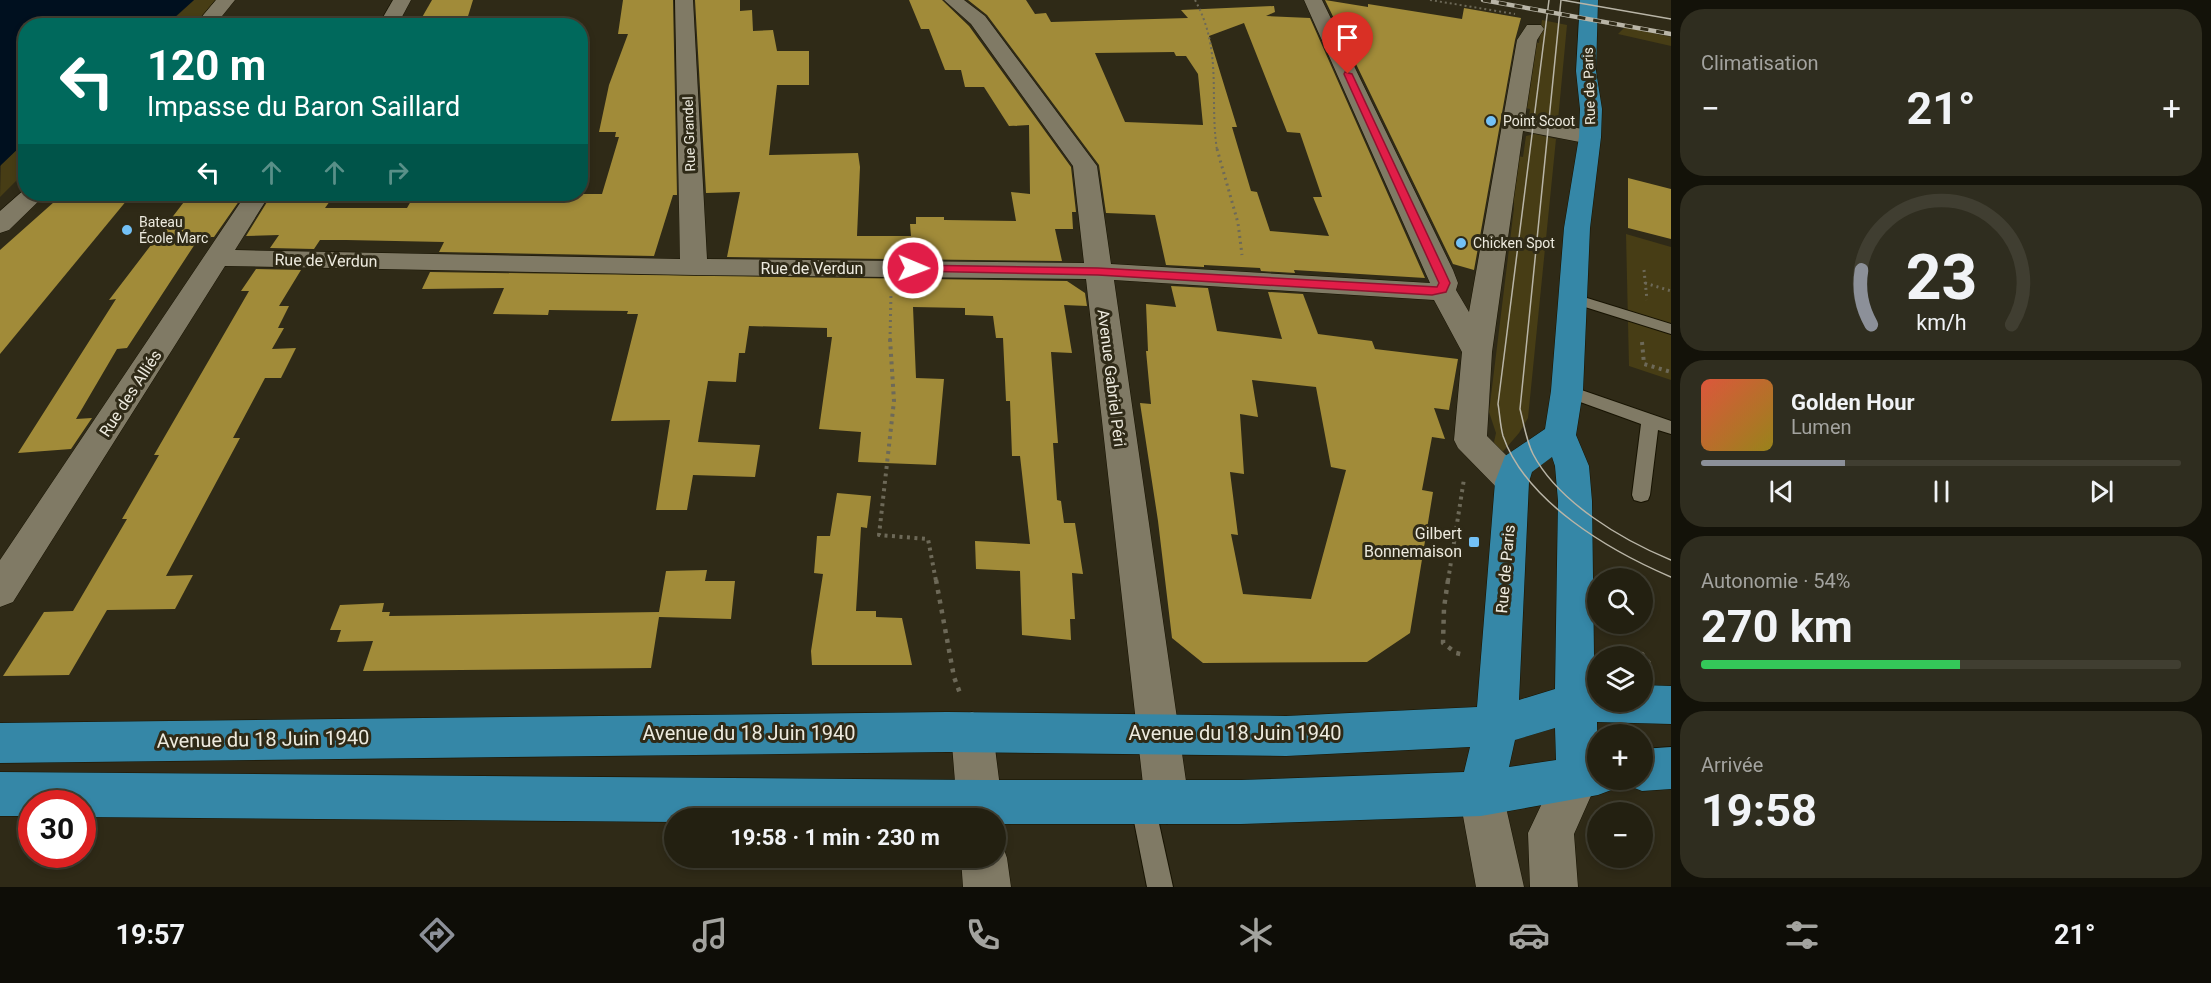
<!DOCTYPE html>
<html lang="fr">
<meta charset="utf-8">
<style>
:root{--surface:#232011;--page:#2f2d1f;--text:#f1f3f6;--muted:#a3a39f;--line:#403e31;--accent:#8c9099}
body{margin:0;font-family:Roboto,sans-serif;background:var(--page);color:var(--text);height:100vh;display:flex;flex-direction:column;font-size:22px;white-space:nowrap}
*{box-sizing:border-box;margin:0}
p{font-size:20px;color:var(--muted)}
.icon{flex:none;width:33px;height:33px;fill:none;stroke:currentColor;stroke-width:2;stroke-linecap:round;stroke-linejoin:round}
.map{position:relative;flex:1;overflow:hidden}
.drawer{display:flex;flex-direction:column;gap:9px;padding:9px;background:#131209;width:540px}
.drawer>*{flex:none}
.top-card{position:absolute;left:18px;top:18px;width:570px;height:183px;border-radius:24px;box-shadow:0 3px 9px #0003,0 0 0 2px var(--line);background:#00695c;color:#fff;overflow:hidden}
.controls{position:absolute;left:1587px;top:568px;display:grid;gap:12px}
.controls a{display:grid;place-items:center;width:66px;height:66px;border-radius:50%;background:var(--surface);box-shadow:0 3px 9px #0003,0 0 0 2px var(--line);font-size:30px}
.speed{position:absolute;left:18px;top:790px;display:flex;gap:12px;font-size:30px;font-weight:700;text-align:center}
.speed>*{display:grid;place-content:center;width:78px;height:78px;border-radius:50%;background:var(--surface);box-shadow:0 3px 9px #0003,0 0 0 2px var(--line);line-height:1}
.speed .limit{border:9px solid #d22;background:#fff;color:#111}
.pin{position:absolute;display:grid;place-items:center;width:51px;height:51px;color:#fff;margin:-62px -26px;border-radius:50% 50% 50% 0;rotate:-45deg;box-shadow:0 0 6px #0007}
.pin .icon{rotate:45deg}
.me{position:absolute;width:66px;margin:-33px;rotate:91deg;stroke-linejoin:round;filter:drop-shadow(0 0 4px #0008)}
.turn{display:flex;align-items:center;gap:21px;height:126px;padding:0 30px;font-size:27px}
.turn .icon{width:78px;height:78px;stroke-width:2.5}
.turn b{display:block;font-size:42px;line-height:51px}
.lanes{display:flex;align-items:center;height:57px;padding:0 30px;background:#0003;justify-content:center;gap:30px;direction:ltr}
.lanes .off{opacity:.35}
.big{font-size:45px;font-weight:700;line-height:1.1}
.drawer .widget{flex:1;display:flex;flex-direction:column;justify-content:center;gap:9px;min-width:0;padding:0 21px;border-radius:24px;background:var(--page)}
.drawer .dial{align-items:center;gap:0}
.dial svg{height:156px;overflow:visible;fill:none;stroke:var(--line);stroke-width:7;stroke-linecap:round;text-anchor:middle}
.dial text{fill:var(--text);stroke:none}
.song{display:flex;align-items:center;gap:18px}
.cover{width:72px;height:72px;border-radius:9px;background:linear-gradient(135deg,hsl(10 70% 55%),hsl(50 70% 35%))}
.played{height:6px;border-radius:3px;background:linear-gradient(90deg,var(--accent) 30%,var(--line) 30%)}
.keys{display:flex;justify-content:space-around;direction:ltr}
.heat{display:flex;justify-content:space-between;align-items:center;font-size:33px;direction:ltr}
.charge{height:9px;border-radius:4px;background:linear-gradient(90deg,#34c759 54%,var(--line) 0)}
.trip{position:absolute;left:664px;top:808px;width:342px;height:60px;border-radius:30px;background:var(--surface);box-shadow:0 3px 9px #0003,0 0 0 2px var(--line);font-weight:700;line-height:60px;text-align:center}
.menu{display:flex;height:96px;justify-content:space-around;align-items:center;background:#0e0d07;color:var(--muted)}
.menu .icon{width:42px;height:42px}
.menu .on{color:var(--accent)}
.menu b{font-size:27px;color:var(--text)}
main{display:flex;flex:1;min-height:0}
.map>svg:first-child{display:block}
.green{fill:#473d15}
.water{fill:#00101f}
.building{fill:#a18b39;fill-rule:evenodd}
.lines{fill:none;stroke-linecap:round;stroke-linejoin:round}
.lane-casing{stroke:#171302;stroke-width:2}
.street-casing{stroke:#171302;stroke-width:1}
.primary-casing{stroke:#171302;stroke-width:1}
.path-far3{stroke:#6d6958;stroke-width:2;stroke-dasharray:2 3;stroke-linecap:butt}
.path-far2{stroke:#6d6958;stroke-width:3;stroke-dasharray:2 4;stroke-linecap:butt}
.path-far1{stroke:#6d6958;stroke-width:4;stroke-dasharray:3 4.5;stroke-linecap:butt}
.path{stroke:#6d6958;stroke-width:4.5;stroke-dasharray:4 6;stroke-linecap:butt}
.lane{fill:#807a65;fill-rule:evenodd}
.street{fill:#807a65;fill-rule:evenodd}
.primary{fill:#3587a7;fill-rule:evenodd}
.tram{stroke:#b9b5a7;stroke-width:1.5}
.rail-casing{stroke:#b9b5a7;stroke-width:4.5}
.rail{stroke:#2f2a17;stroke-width:3;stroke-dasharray:8;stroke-linecap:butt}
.route{fill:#e11d48;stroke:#92132f;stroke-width:1.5}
.poi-dot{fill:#73c1f6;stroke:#2f2a17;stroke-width:2}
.labels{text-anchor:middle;stroke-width:6;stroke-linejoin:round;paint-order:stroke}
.far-street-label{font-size:14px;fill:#edeade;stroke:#2f2a17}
.far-poi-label{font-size:14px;fill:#edeade;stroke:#2f2a17;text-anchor:start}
.street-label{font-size:16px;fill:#edeade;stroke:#2f2a17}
.poi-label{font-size:16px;fill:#edeade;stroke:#2f2a17;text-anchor:end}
.near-street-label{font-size:20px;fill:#edeade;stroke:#2f2a17}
</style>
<main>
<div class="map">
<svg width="1671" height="887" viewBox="0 0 1671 887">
<rect width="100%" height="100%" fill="#2f2a17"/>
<g class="green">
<path d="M194,0H224L199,25L166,26Z"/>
<path d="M1542,20L1567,25L1558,120L1551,122L1529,116L1530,109L1522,107L1534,42L1539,43Z"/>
<path d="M1625,27L1671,37V46L1618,34Z"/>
<path d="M1535,134L1556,139L1528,418L1519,433L1500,455L1494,442L1496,433L1489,412L1514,208V203L1508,201L1517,156L1523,157L1526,136Z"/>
<path d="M25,142V172L0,197L1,164Z"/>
<path d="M1626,234L1671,247V380L1629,366Z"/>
</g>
<path class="water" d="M0,0H194L166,25L26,26L25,142L0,166Z"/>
<g class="building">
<path d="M432,0H473L465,26H417Z"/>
<path d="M623,0H673L677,195H673L654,256L439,252L444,242L346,240H320L314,249L270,248L279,235L246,236L272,194H335L325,208H407L415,194H602L619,137H615L616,132H599L609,85L628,34H618Z"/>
<path d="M695,0H740V11L752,10L753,31L773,30L777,51H809V85H777L769,155L858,153L860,167L857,236H911L910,224H916V217H944V220L1016,221L1011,192L1030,194L1029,125L1009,126L984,87H965L961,70H945L929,29H921L909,0H942L969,26L1071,167L1076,212H1072L1073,229H1055L1062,261L727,257L740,192L706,193Z"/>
<path d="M968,0H1026L1035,14L1046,13L1051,22L1188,18L1181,10L1274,6L1275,12L1266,16L1310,18L1425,278L1294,270L1295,273L1261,271L1260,268L1204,265V267L1166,265L1155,215L1106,213L1099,165L987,15ZM1244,23L1287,132L1300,133L1322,197H1313L1329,236L1270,231L1257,192L1251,191L1232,127H1237L1209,36ZM1174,52L1176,56H1186L1198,74L1203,125L1125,122L1095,53Z"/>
<path d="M1325,0L1368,7V4L1462,19L1464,8L1521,18L1515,40L1474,270L1453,264Z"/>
<path d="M1628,178L1671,189V239L1628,228Z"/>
<path d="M63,194H132L0,354V250Z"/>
<path d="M190,194H244L214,237H211L206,244H195L127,348L117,349L76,419L92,418L71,449L18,453L116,299L109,300Z"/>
<path d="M256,269L301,270L279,306H289L278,328H284L272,349L296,348L281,378H265L233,438H240L166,576L193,575L175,609L107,610L69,675L3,676L44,612L73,611L127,519H122L159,455H154L249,291H241Z"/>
<path d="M430,272L1067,281L1085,293L1087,306L1064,305L1072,353L1051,352L1058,443H1053L1057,500L1061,501L1064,523H1075L1083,574L1072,573L1075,619H1070L1071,640L1022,635L1020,571L976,569L975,541L1030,544L1020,456H1012L1010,401H1006L1003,338H996L993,316L965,315V308L913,307L916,378L944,379L936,465L858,462L861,432L819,429L832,337H827V328L749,326L745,353H739L736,382L708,381L698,442L760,445L755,477L693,475L687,510H656L670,420L611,421L638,314H627L628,311L549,310L548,315L493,314L504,288L422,289Z"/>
<path d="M1171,286L1208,288L1217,331L1282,339L1268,292L1303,294L1318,334L1372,341L1375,349L1458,359L1449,410L1434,408L1445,439L1432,437L1422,490L1433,492L1410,633L1367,662L1203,663L1172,638L1158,521L1140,403L1151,404L1146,351H1148L1146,304L1176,307ZM1252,380L1316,387L1331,467L1346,470L1311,599L1243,594L1231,534L1238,535L1230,472L1244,474L1240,414L1258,417Z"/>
<path d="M837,493L871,496L867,528L861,527L856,611H876V617L902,618L912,665H812L811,651L823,574L814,573L817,536H830Z"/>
<path d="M707,570L705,581H735L731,619L659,617L651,668L363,671L373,641L337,642L341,630H330L340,605L384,603L382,612H390L389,616L659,612L666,571Z"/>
</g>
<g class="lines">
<defs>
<g id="lane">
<path d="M1574,294L1671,324V334L1569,302L1566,299L1569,296Z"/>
<path d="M1567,385L1671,421V434L1658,430L1650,495L1648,500L1641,502L1634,500L1632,495L1641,424L1561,395L1558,391L1561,387Z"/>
<path d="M1142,789L1151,792L1154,801L1173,887H1147L1130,801L1133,792Z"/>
</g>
<g id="street">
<path d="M216,0H235L214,26H194Z"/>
<path d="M393,0H411L397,26H378Z"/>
<path d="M675,0H693L707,259L1084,263L1073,166L971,24L944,0H964L985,16L1097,166L1111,264L1430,283L1304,0H1322L1453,270L1458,283L1456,290L1469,312L1517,40L1527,25H1541L1544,29L1537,40L1525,118L1598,132L1601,137L1598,142L1590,144L1523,131L1492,352L1487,436L1524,473L1529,482L1524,491L1512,495L1500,491L1458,448L1454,440L1462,352L1434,300L1114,280L1189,802L1183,818L1167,824L1151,818L1145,802L1086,279L694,275L225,266L13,602L0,607V560L246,194H270L235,250L680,259Z"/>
<path d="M25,189L26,194H46L9,230L0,233V211Z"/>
<path d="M972,712L987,718L993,732L1004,819L996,836V819H958L951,732L957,718Z"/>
<path d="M1578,755L1594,761L1598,780L1574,834L1578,887H1530L1528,833L1562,761Z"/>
<path d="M1481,772L1497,778L1503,794L1524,887H1476L1459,794L1465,778Z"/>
<path d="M996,840L1001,841L1007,858L1011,887H963L961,858H996Z"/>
</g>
<g id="primary">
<path d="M1580,0H1598L1596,71L1602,109L1601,137L1590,228L1583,391L1576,435L1589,466L1592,501L1594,655L1598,702H1642V685L1671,686V724L1597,722L1598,780H1617L1614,789L1598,795L1481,816L1241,824H996V819H675V822L82,817V804H32V816H0V772L980,780H1241L1464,772L1470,747L1286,756L947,752L0,763V723L947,712L1286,716L1477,707L1495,482L1505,456L1545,429L1551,391L1564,228L1579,137L1580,109L1576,71ZM1552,457L1555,466L1558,501L1555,689L1519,700L1529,482L1532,472ZM1555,728L1556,760L1509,767L1515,740Z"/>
<path d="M1671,747V789L1642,791L1627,785L1624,780H1642V749Z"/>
</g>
</defs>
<use href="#lane" class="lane-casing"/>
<use href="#street" class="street-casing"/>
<use href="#primary" class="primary-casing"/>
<g class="path-far3">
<path d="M1195,0C1223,51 1209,97 1217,150"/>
<path d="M1430,0L1515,14"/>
</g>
<g class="path-far2">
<path d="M1217,149L1238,223L1242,255"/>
<path d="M1644,270L1647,300"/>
<path d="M1645,283L1671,291"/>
<path d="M890,340L891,292"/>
</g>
<g class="path-far1">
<path d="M890,339L894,401L879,535L928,539L936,581"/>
<path d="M1642,342L1644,364L1671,372"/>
<path d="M1448,581L1464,479"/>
</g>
<g class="path">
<path d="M936,580L954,677L961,696"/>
<path d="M1448,580L1444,608L1443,643L1456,653L1465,655"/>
<path d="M1610,654H1642L1653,668"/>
</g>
<use href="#lane" class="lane"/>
<use href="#street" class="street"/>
<use href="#primary" class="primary"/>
<g class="tram">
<path d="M1549,0L1498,404C1500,415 1500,425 1503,436C1526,502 1610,551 1671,577"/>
<path d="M1561,0L1520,409C1524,424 1526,440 1533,454C1558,502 1622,540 1671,560"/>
<path d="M1562,0L1671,19"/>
</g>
<defs>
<path id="rail" d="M1483,0L1671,34"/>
</defs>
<use href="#rail" class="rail-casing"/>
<use href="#rail" class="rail"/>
</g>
<path class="route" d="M1345,72L1352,74L1444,270L1450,283L1446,292L1432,295L1098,275L913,271L908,268L913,265L1098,268L1437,287L1439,283L1433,270L1344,74Z"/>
<g class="poi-dot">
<circle cx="1491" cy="121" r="6"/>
<circle cx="127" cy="230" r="6"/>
<circle cx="1461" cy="243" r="6"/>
<rect x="1468" y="536" width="12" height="12" rx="3"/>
</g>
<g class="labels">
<g class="far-street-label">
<text transform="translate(1589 86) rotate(-92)" y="5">Rue de Paris</text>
<text transform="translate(689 134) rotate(-92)" y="5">Rue Grandel</text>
</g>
<g class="far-poi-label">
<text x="1503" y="126">Point Scoot</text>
<text x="139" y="227">Bateau<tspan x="139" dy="16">École Marc</tspan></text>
<text x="1473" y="248">Chicken Spot</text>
</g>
<g class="street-label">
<text transform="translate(326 260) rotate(1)" y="6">Rue de Verdun</text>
<text x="812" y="274">Rue de Verdun</text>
<text transform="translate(1112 378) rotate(83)" y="6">Avenue Gabriel Péri</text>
<text transform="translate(130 393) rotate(-57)" y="6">Rue des Alliés</text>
<text transform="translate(1505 569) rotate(-85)" y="6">Rue de Paris</text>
</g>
<g class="poi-label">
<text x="1462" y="539">Gilbert<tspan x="1462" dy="18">Bonnemaison</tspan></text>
</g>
<g class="near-street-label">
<text x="749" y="740">Avenue du 18 Juin 1940</text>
<text x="1235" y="740">Avenue du 18 Juin 1940</text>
<text transform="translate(263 739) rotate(-1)" y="7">Avenue du 18 Juin 1940</text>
</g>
</g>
</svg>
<div class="controls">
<a><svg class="icon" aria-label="search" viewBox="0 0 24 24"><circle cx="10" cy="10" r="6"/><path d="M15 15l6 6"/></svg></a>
<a><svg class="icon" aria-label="layers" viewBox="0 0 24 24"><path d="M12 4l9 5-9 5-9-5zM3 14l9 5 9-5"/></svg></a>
<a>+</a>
<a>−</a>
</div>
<div class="speed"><div class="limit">30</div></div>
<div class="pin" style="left:1348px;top:74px;background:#d93025"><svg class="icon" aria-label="arrive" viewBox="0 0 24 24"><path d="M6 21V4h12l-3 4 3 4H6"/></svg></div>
<svg class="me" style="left:913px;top:268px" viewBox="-20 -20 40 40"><circle r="17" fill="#e11d48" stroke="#fff" stroke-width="3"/><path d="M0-11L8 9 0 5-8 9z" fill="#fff"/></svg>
<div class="trip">19:58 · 1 min · 230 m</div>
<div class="top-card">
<div class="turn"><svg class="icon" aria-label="left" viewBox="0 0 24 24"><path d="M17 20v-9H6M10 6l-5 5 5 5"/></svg><div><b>120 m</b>Impasse du Baron Saillard</div></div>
<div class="lanes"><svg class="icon" aria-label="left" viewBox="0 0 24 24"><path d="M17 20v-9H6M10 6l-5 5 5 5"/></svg><svg class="icon off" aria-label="ahead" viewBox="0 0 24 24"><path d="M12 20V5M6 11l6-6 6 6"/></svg><svg class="icon off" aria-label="ahead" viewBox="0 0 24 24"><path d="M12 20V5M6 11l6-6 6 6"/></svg><svg class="icon off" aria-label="right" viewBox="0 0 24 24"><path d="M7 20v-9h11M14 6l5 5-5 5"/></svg></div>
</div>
</div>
<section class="drawer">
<div class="widget"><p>Climatisation</p>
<div class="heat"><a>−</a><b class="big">21°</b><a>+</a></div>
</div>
<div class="widget dial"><svg viewBox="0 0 100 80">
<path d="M14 69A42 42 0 1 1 86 69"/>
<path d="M14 69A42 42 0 0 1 9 41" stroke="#8c9099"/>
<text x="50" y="56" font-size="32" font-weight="700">23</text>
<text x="50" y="72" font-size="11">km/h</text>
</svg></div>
<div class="widget">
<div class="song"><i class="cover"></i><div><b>Golden Hour</b><p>Lumen</p></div></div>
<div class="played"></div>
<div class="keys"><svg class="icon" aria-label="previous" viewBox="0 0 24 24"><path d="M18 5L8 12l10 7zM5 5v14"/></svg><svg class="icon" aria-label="pause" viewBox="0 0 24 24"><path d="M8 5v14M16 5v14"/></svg><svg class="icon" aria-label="next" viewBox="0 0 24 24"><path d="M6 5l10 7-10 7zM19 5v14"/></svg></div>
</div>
<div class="widget"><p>Autonomie · 54%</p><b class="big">270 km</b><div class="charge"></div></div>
<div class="widget"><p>Arrivée</p><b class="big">19:58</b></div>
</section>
</main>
<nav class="menu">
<b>19:57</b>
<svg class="icon on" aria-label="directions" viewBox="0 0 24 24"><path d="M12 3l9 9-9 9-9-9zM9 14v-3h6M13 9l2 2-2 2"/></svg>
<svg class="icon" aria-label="music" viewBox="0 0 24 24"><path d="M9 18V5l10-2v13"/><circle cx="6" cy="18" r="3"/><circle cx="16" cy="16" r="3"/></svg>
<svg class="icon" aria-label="phone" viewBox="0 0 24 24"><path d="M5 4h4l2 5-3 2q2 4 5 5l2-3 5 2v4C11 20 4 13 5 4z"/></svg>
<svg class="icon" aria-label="climate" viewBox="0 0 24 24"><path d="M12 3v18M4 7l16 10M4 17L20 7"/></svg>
<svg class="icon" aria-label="car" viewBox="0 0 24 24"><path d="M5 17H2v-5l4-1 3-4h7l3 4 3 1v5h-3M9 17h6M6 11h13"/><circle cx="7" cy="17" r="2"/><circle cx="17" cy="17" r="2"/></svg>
<svg class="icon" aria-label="filters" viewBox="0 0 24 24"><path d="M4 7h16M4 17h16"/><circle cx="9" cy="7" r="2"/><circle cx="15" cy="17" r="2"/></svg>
<b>21°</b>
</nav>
